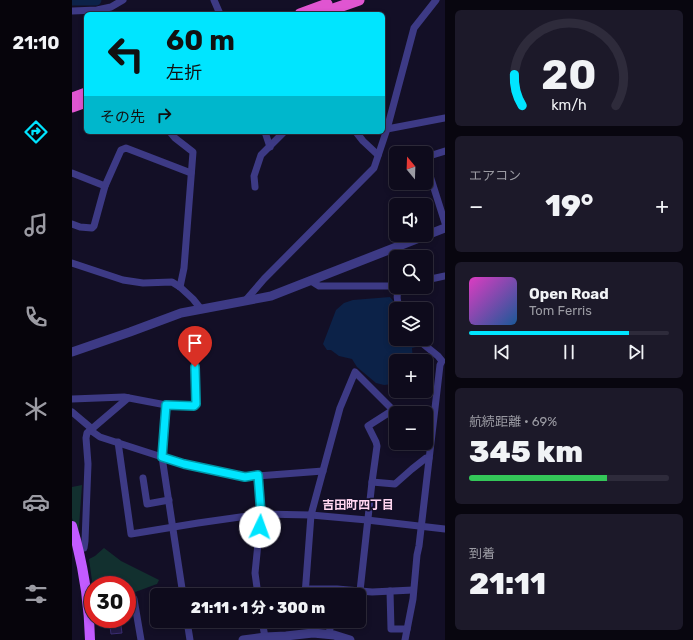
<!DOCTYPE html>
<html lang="ja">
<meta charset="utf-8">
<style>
:root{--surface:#0e0b1c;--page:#1c1929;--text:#f1f3f6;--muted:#9b9ba3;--line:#2e2b3b;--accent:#00e5ff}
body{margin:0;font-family:Rubik,"Noto Sans JP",sans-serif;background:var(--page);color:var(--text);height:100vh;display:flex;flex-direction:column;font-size:15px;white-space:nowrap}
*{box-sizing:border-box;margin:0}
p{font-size:13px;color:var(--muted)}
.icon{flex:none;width:22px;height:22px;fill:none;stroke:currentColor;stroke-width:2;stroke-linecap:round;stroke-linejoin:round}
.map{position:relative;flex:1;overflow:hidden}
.panel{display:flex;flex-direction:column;gap:10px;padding:10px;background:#08060f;width:248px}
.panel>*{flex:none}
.top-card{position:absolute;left:12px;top:12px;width:301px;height:122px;border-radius:6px;box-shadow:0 2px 6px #0003,0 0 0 1px var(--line);background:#00e5ff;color:#111;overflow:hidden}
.needle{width:26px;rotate:341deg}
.tools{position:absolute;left:317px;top:146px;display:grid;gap:8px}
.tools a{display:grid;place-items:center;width:44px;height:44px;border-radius:6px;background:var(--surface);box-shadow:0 2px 6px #0003,0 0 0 1px var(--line);font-size:20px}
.speed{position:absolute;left:12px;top:576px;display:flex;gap:8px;font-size:20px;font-weight:700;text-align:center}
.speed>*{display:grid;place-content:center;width:52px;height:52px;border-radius:50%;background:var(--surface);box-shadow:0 2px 6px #0003,0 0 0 1px var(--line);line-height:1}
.speed .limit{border:6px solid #d22;background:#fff;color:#111}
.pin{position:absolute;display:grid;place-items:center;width:34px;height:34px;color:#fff;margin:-41px -17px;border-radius:50% 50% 50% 0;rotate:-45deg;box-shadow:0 0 4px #0007}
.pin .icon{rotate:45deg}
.me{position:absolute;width:44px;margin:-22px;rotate:3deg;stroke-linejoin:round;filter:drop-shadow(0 0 3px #0008)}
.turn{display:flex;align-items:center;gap:14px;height:84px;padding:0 16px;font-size:18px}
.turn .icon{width:52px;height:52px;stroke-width:2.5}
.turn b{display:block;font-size:28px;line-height:34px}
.then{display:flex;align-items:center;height:38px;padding:0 16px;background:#0003;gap:8px;font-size:15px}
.big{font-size:30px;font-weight:800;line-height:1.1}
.panel .tile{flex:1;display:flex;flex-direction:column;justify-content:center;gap:6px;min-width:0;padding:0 14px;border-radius:6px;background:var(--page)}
.panel .dial{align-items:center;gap:0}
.dial svg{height:104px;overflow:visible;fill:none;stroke:var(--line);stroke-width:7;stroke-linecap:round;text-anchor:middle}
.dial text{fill:var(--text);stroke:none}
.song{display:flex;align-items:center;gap:12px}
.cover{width:48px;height:48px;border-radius:6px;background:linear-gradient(135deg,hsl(310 70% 55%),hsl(210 70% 35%))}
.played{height:4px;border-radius:2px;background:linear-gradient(90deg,var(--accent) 80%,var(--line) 80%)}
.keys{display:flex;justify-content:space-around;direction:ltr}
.heat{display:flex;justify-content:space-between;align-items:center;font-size:22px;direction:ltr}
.charge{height:6px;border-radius:3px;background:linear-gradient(90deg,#34c759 69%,var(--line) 0)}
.trip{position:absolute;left:78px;top:588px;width:216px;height:40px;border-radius:6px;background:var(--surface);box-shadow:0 2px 6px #0003,0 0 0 1px var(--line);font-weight:800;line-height:40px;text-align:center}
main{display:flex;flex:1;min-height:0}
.dock{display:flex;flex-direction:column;width:72px;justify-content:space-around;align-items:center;background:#06040b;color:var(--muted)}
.dock .icon{width:28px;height:28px}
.dock .selected{color:var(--accent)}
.dock b{font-size:18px;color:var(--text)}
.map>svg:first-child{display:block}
.green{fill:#12302f}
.water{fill:#0c2248}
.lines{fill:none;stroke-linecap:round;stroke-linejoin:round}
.river{stroke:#0c2248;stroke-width:11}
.building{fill:#241b47;stroke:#3b2d73}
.minor{stroke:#3d3a85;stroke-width:7}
.tertiary{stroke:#3d3a85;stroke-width:9}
.primary{stroke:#c25bff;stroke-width:10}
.trunk{stroke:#e055d1;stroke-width:11}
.route-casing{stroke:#0095a6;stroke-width:10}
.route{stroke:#00e5ff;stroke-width:7}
.labels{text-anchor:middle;stroke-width:3.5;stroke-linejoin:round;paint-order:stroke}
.neighbourhood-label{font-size:12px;font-weight:bold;fill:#ffd6f0;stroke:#130f26}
</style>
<main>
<nav class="dock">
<b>21:10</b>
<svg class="icon selected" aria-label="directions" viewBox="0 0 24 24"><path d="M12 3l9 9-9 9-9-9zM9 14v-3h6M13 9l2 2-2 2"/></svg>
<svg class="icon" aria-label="music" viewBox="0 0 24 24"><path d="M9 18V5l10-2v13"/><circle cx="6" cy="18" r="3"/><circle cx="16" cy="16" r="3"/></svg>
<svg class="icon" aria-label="phone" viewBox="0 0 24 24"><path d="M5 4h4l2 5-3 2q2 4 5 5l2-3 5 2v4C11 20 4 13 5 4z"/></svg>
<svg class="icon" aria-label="climate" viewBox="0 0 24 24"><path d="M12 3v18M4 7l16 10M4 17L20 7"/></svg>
<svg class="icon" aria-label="car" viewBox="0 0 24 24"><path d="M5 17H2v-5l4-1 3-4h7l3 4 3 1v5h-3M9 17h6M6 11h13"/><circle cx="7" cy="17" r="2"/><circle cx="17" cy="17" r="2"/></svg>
<svg class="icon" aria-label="filters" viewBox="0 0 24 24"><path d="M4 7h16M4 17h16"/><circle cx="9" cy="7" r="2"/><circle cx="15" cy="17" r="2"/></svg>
</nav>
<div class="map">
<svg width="373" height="640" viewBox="0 0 373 640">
<rect width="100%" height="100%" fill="#130f26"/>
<g class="green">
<path d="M10,485L6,540L0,518V487Z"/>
<path d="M32,548L49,561L87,580L85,584L55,595V585H21V588L17,559L23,556Z"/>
</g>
<path class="water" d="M318,297L322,302L324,309V339H339L348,346L340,348L341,361H324V385L321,384L312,385L304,383L285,367L280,359L267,356L259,350H255L251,344L264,310L272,303L281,300Z"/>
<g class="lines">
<path class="river" d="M0,0H24"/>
</g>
<path class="building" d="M37,619H48L50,633L39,634Z"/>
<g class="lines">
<g class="minor">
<path d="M142,0L148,14"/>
<path d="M0,11L25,10L39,7L51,0"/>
<path d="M315,129L373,118"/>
<path d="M98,132L103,138L121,152L112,268L108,287"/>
<path d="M193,132L198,147"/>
<path d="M284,132L291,141L306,155"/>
<path d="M354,157L373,151"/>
<path d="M354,163L373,223"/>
<path d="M0,173L33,186"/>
<path d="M183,187L182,176L189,155L212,132"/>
<path d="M0,224L8,227L20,228L22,226L33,186L49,150L54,148L119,173"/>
<path d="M0,263L51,280L71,283L100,282L108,287L121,299L129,309"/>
<path d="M354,280L373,276"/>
<path d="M239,281L247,286H324"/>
<path d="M327,287C324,294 325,302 328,309"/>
<path d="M173,301L192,279L302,168L315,129L342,28L364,0"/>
<path d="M0,399L52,397L94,405L122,406L124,404L122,345L131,342"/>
<path d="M94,405L90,457L111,595"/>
<path d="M0,412L19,428"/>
<path d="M18,430L28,437L90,457L112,464L173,477L251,471"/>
<path d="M46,442L59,534L126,523L189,514L239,515L295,520L373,529"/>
<path d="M186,475L189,514L183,573L186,595"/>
<path d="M71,478L75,504L97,500"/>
<path d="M300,482L323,484L340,469L354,458H357"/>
<path d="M6,549L12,548L13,541L16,464L14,438L15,433L56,398"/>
<path d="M233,589H265L300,592L341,590"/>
<path d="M288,591L300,482L305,446L304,442L296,426L321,410"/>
<path d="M318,591L319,629H335"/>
<path d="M233,595L239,515L268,408L283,372L321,410L326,413"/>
<path d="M62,599L69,640"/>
<path d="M115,621L118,640"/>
<path d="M190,621L193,637"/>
<path d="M254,621L258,629L257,634"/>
<path d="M333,640L341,599L345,555L347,546L368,365L370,361L366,356L345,339"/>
</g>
<g class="tertiary">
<path d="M0,352L58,332L109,313L199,296L373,228"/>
<path d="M171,640L193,637L214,636L241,633L262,635L278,640"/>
</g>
<path class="primary" d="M0,526C11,563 17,602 18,640"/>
<g class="trunk">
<path d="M228,14L255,4"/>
<path d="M247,14L287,0"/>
<path d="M0,98L14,93"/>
<path d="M0,107L14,102"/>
</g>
</g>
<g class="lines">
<defs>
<path id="route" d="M123,367L124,404L122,406L94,405L90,457L112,464L173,477L186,475L189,514L188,527"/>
</defs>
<use href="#route" class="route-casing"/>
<use href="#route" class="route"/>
</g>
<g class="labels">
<g class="neighbourhood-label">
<text x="286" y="509">吉田町四丁目</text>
</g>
</g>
</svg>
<div class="tools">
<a><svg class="needle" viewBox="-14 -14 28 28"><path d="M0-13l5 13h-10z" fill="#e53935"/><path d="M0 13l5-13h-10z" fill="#9b9ba3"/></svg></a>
<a><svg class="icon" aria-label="sound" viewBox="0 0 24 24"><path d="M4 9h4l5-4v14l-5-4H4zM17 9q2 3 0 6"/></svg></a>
<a><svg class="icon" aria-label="search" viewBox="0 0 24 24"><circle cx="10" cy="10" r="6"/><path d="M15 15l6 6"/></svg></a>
<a><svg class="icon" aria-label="layers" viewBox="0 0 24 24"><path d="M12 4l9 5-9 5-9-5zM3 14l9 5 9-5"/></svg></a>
<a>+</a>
<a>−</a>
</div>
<div class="speed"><div class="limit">30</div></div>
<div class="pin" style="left:123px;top:367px;background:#d93025"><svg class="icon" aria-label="arrive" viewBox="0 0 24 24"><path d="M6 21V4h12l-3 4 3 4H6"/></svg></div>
<svg class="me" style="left:188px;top:527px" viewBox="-20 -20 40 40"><circle r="19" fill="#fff"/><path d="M0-13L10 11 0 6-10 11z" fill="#00e5ff"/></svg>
<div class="trip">21:11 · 1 分 · 300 m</div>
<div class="top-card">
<div class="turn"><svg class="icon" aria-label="left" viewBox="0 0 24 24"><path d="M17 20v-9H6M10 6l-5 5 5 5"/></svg><div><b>60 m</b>左折</div></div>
<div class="then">その先<svg class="icon" aria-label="right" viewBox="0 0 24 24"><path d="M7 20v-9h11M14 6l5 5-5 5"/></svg></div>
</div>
</div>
<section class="panel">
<div class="tile dial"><svg viewBox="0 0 100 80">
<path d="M14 69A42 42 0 1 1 86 69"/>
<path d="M14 69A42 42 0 0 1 8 45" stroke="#00e5ff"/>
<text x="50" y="56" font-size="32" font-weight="700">20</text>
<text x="50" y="72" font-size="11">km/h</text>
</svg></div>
<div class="tile"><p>エアコン</p>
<div class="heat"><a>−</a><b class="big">19°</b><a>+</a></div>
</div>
<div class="tile">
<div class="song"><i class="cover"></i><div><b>Open Road</b><p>Tom Ferris</p></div></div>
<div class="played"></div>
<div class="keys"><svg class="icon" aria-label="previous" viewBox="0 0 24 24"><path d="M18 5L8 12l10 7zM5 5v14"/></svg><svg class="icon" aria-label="pause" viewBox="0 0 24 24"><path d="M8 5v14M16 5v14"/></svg><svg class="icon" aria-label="next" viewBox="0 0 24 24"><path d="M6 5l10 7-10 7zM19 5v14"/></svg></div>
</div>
<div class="tile"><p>航続距離 · 69%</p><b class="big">345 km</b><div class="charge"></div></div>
<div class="tile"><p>到着</p><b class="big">21:11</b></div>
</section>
</main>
